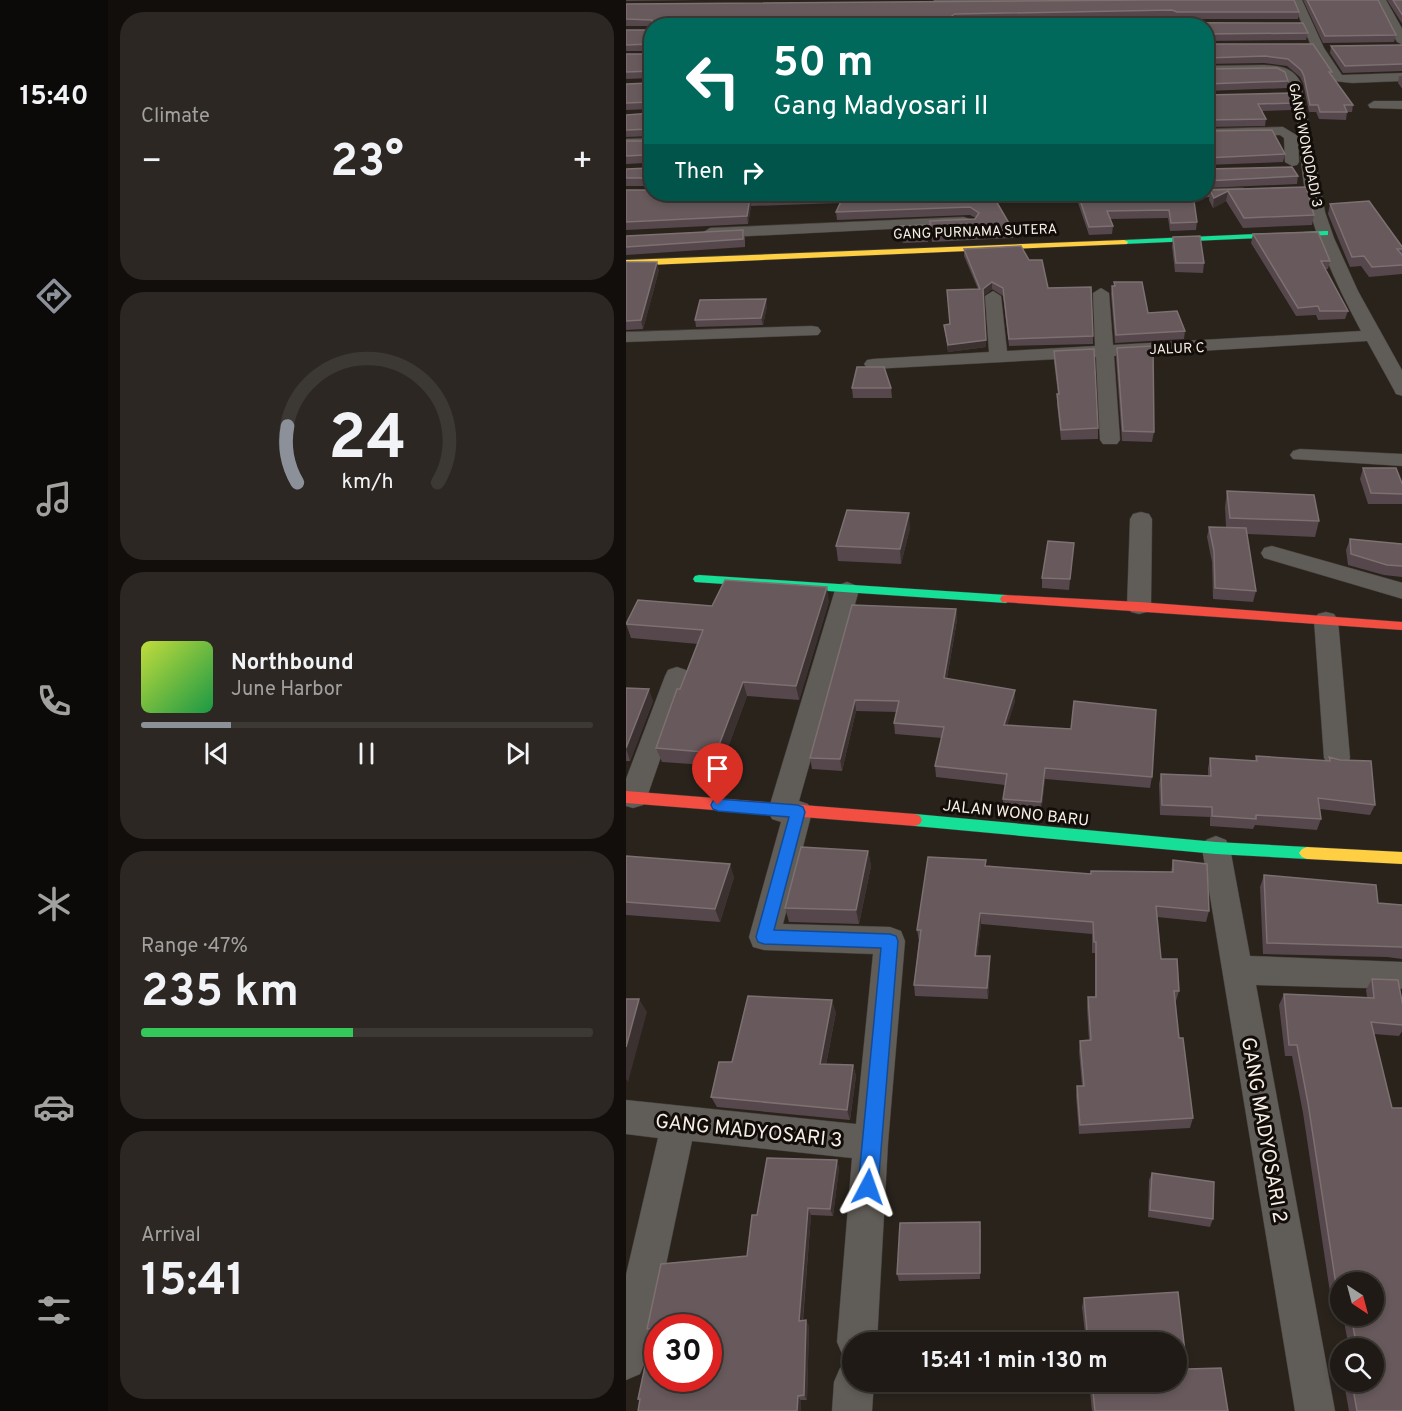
<!DOCTYPE html>
<meta charset="utf-8">
<style>
:root{--surface:#1f1a15;--page:#2c2722;--text:#f1f3f6;--muted:#a1a1a0;--line:#3c3834;--accent:#8c9099}
body{margin:0;font-family:Overpass,sans-serif;background:var(--page);color:var(--text);height:100vh;display:flex;flex-direction:column;font-size:22px;white-space:nowrap}
*{box-sizing:border-box;margin:0}
p{font-size:20px;color:var(--muted)}
.icon{flex:none;width:33px;height:33px;fill:none;stroke:currentColor;stroke-width:2;stroke-linecap:round;stroke-linejoin:round}
.map{position:relative;flex:1;overflow:hidden}
.details{display:flex;flex-direction:column;gap:12px;padding:12px;background:#110e0c;width:518px}
.details>*{flex:none}
.banner{position:absolute;left:18px;top:18px;width:570px;height:183px;border-radius:24px;box-shadow:0 3px 9px #0003,0 0 0 2px var(--line);background:#00695c;color:#fff;overflow:hidden}
.needle{width:39px;rotate:144deg}
.buttons{position:absolute;left:704px;top:1272px;display:grid;gap:12px}
.buttons a{display:grid;place-items:center;width:54px;height:54px;border-radius:50%;background:var(--surface);box-shadow:0 3px 9px #0003,0 0 0 2px var(--line);font-size:30px}
.speed{position:absolute;left:18px;top:1314px;display:flex;gap:12px;font-size:30px;font-weight:700;text-align:center}
.speed>*{display:grid;place-content:center;width:78px;height:78px;border-radius:50%;background:var(--surface);box-shadow:0 3px 9px #0003,0 0 0 2px var(--line);line-height:1}
.speed .limit{border:9px solid #d22;background:#fff;color:#111}
.pin{position:absolute;display:grid;place-items:center;width:51px;height:51px;color:#fff;margin:-62px -26px;border-radius:50% 50% 50% 0;rotate:-45deg;box-shadow:0 0 6px #0007}
.pin .icon{rotate:45deg}
.me{position:absolute;width:66px;margin:-33px;rotate:4deg;stroke-linejoin:round;filter:drop-shadow(0 0 4px #0008)}
.turn{display:flex;align-items:center;gap:21px;height:126px;padding:0 30px;font-size:27px}
.turn .icon{width:78px;height:78px;stroke-width:2.5}
.turn b{display:block;font-size:42px;line-height:51px}
.then{display:flex;align-items:center;height:57px;padding:0 30px;background:#0003;gap:12px;font-size:22px}
.big{font-size:45px;font-weight:700;line-height:1.1}
.details .widget{flex:1;display:flex;flex-direction:column;justify-content:center;gap:9px;min-width:0;padding:0 21px;border-radius:24px;background:var(--page)}
.details .dial{align-items:center;gap:0}
.dial svg{height:156px;overflow:visible;fill:none;stroke:var(--line);stroke-width:7;stroke-linecap:round;text-anchor:middle}
.dial text{fill:var(--text);stroke:none}
.song{display:flex;align-items:center;gap:18px}
.cover{width:72px;height:72px;border-radius:9px;background:linear-gradient(135deg,hsl(70 70% 55%),hsl(140 70% 35%))}
.played{height:6px;border-radius:3px;background:linear-gradient(90deg,var(--accent) 20%,var(--line) 20%)}
.keys{display:flex;justify-content:space-around;direction:ltr}
.heat{display:flex;justify-content:space-between;align-items:center;font-size:33px;direction:ltr}
.charge{height:9px;border-radius:4px;background:linear-gradient(90deg,#34c759 47%,var(--line) 0)}
.trip{position:absolute;left:216px;top:1332px;width:345px;height:60px;border-radius:30px;background:var(--surface);box-shadow:0 3px 9px #0003,0 0 0 2px var(--line);font-weight:700;line-height:60px;text-align:center}
main{display:flex;flex:1;min-height:0}
.dock{display:flex;flex-direction:column;width:108px;justify-content:space-around;align-items:center;background:#0c0a08;color:var(--muted)}
.dock .icon{width:42px;height:42px}
.dock .active{color:var(--accent)}
.dock b{font-size:27px;color:var(--text)}
.map>svg:first-child{display:block}
.lines{fill:none;stroke-linecap:round;stroke-linejoin:round}
.street-casing{stroke:#433d38;stroke-width:1}
.fast-casing{stroke:#433d38;stroke-width:1}
.slow-casing{stroke:#433d38;stroke-width:1}
.jam-casing{stroke:#433d38;stroke-width:1}
.street{fill:#605c57;fill-rule:evenodd}
.fast{fill:#16e098;fill-rule:evenodd}
.slow{fill:#ffcf43;fill-rule:evenodd}
.jam{fill:#f24e42;fill-rule:evenodd}
.wall{fill:#55474b}
.shaded-wall{fill:#3c3131}
.building{fill:#67595c;stroke:#7d7071;stroke-width:1.5;fill-rule:evenodd}
.route{fill:#1a73e8;stroke:#114b97;stroke-width:1.5}
.labels{text-anchor:middle;stroke-width:6;stroke-linejoin:round;paint-order:stroke}
.far-street-label{font-size:14px;fill:#f7efe7;stroke:#120d08}
.street-label{font-size:16px;fill:#f7efe7;stroke:#120d08}
.near-street-label{font-size:20px;fill:#f7efe7;stroke:#120d08}
</style>
<main>
<nav class="dock">
<b>15:40</b>
<svg class="icon active" aria-label="directions" viewBox="0 0 24 24"><path d="M12 3l9 9-9 9-9-9zM9 14v-3h6M13 9l2 2-2 2"/></svg>
<svg class="icon" aria-label="music" viewBox="0 0 24 24"><path d="M9 18V5l10-2v13"/><circle cx="6" cy="18" r="3"/><circle cx="16" cy="16" r="3"/></svg>
<svg class="icon" aria-label="phone" viewBox="0 0 24 24"><path d="M5 4h4l2 5-3 2q2 4 5 5l2-3 5 2v4C11 20 4 13 5 4z"/></svg>
<svg class="icon" aria-label="climate" viewBox="0 0 24 24"><path d="M12 3v18M4 7l16 10M4 17L20 7"/></svg>
<svg class="icon" aria-label="car" viewBox="0 0 24 24"><path d="M5 17H2v-5l4-1 3-4h7l3 4 3 1v5h-3M9 17h6M6 11h13"/><circle cx="7" cy="17" r="2"/><circle cx="17" cy="17" r="2"/></svg>
<svg class="icon" aria-label="filters" viewBox="0 0 24 24"><path d="M4 7h16M4 17h16"/><circle cx="9" cy="7" r="2"/><circle cx="15" cy="17" r="2"/></svg>
</nav>
<section class="details">
<div class="widget"><p>Climate</p>
<div class="heat"><a>−</a><b class="big">23°</b><a>+</a></div>
</div>
<div class="widget dial"><svg viewBox="0 0 100 80">
<path d="M14 69A42 42 0 1 1 86 69"/>
<path d="M14 69A42 42 0 0 1 9 40" stroke="#8c9099"/>
<text x="50" y="56" font-size="32" font-weight="700">24</text>
<text x="50" y="72" font-size="11">km/h</text>
</svg></div>
<div class="widget">
<div class="song"><i class="cover"></i><div><b>Northbound</b><p>June Harbor</p></div></div>
<div class="played"></div>
<div class="keys"><svg class="icon" aria-label="previous" viewBox="0 0 24 24"><path d="M18 5L8 12l10 7zM5 5v14"/></svg><svg class="icon" aria-label="pause" viewBox="0 0 24 24"><path d="M8 5v14M16 5v14"/></svg><svg class="icon" aria-label="next" viewBox="0 0 24 24"><path d="M6 5l10 7-10 7zM19 5v14"/></svg></div>
</div>
<div class="widget"><p>Range · 47%</p><b class="big">235 km</b><div class="charge"></div></div>
<div class="widget"><p>Arrival</p><b class="big">15:41</b></div>
</section>
<div class="map">
<svg width="777" height="1411" viewBox="0 0 777 1411">
<rect width="100%" height="100%" fill="#29231c"/>
<g class="lines">
<defs>
<g id="street">
<path d="M308,0H415V1L410,4L312,5L308,4Z"/>
<path d="M666,0H676L698,48L716,75L777,73V81L726,83L708,81L686,48Z"/>
<path d="M750,0H760L777,30V45L771,42Z"/>
<path d="M545,19L549,20V24L485,26L483,23L488,20Z"/>
<path d="M638,65C655,66 667,67 675,83L699,212L708,238L732,291L777,372V396L770,394L768,390L741,341L488,356L494,440L491,444H477L474,440L470,357L247,369L241,368L238,364L241,360L247,359L363,352L359,296L367,291L375,296L381,351L469,346L467,293L475,288L483,293L487,345L735,331C711,286 689,240 679,190C672,154 675,111 660,77C642,66 602,73 580,74V66Z"/>
<path d="M748,101H777V109L744,108L742,105Z"/>
<path d="M657,127L672,136L673,162L671,165L666,166L659,162L658,138L654,135L580,137V129Z"/>
<path d="M26,138V146L0,147V139Z"/>
<path d="M617,188L624,192L622,195L533,199L526,195L580,194V189Z"/>
<path d="M338,217L343,219L346,222L343,225L84,238L76,233L84,228Z"/>
<path d="M186,326L192,327L195,331L192,335L0,342V332Z"/>
<path d="M674,449L777,454V466L667,459L664,455L667,451Z"/>
<path d="M515,512L523,514L526,519L525,606L521,612L513,614L505,612L501,606L504,519L507,514Z"/>
<path d="M646,546L777,583V599L638,558L635,553L638,548Z"/>
<path d="M221,582L229,585L233,590L173,801L182,804L186,812L157,924L264,927L275,931L279,941L262,1143L251,1342H226V1360L217,1356L211,1342L226,1158L66,1141L20,1360L14,1374L0,1380V1275L32,1138L0,1134V1100L230,1124L247,954L138,950L127,947L123,937L155,822L146,819L142,811L209,590L213,585Z"/>
<path d="M700,612L708,614L712,620L724,758L720,765L711,768L702,765L698,758L688,620L692,614Z"/>
<path d="M51,667L60,670L63,676L21,797L17,805L7,808L0,806V779L39,676L42,670Z"/>
<path d="M590,836L600,840L604,848L624,956L777,962V988L774,989L630,985L709,1411H669L576,848L580,840Z"/>
<path d="M226,1363V1382H248L246,1411H206L208,1382L214,1368Z"/>
</g>
<g id="fast">
<path d="M699,231H702V235L498,244L494,242L498,240Z"/>
<path d="M73,575L380,595L386,599L380,603L69,582L67,579L69,576Z"/>
<path d="M289,814L590,842L681,847L686,849L689,853L686,857L681,859L590,854L289,826L284,824L282,820L284,816Z"/>
</g>
<g id="slow">
<path d="M498,240L502,242L501,244L0,266V260Z"/>
<path d="M681,847L777,852V864L681,859L676,857L673,853L676,849Z"/>
</g>
<g id="jam">
<path d="M380,595L513,602L777,622V630L376,602L374,599L376,596Z"/>
<path d="M0,791L289,814L294,816L296,820L294,824L289,826L0,803Z"/>
</g>
</defs>
<use href="#street" class="street-casing"/>
<use href="#fast" class="fast-casing"/>
<use href="#slow" class="slow-casing"/>
<use href="#jam" class="jam-casing"/>
<use href="#street" class="street"/>
<use href="#fast" class="fast"/>
<use href="#slow" class="slow"/>
<use href="#jam" class="jam"/>
</g>
<g class="wall">
<path d="M0,0H76L0,1Z"/>
<path d="M527,0H668L673,12L672,19H550L545,17L329,21L327,22L677,23L682,33L680,40L580,41V26H0V4Z"/>
<path d="M677,0H752L770,35L768,42L697,43Z"/>
<path d="M761,0H777V25Z"/>
<path d="M26,29V51H0V30H25Z"/>
<path d="M580,44H687L706,72L705,75L727,105L726,112H721L720,120L693,119L690,112H683L677,83L674,77L661,66L638,63L580,64Z"/>
<path d="M777,45V71L717,73L704,53L705,46Z"/>
<path d="M26,53V78L0,79V54H24Z"/>
<path d="M580,69L662,81L661,88L580,91Z"/>
<path d="M773,76H777V90L772,83Z"/>
<path d="M26,82V109L0,110V84L24,83Z"/>
<path d="M580,95L667,103L666,110L636,111L640,119L639,126L580,127Z"/>
<path d="M26,113V136L0,137V115Z"/>
<path d="M580,131L659,154L657,162L580,165Z"/>
<path d="M0,141H22L23,148L19,163L0,164Z"/>
<path d="M26,165V186H0V169L24,168Z"/>
<path d="M580,169L672,176L671,184L580,188Z"/>
<path d="M680,187L688,215L686,225L617,228L600,201L587,208L583,200L584,190Z"/>
<path d="M0,190L26,194H567L571,222L570,230L544,231L542,218L484,219L487,226L486,234L463,235L450,197L369,198L387,230V238L306,242L304,221L349,219L350,218L344,215L211,220L210,212L214,203L125,206L122,224L0,230Z"/>
<path d="M704,204L777,248V274L743,277L735,266L724,267L702,214Z"/>
<path d="M304,225V229L302,242L277,243L273,231V226Z"/>
<path d="M117,230L119,238V247L0,255V236Z"/>
<path d="M627,234L704,261L702,269H699L722,311L719,319L692,320L690,315L670,316L625,243Z"/>
<path d="M547,237L578,263L577,273L549,272L546,247Z"/>
<path d="M338,249L403,260L422,288L467,336V344L383,346L377,296L366,289L357,296L360,347L322,352L318,325L324,324L352,289L338,256Z"/>
<path d="M0,262L33,270L17,329L0,330Z"/>
<path d="M488,282L522,313L559,331L558,339L489,343L485,294L486,286H488Z"/>
<path d="M141,306L137,325L70,327L69,320Z"/>
<path d="M491,348L528,432L526,442L496,441L490,358Z"/>
<path d="M428,351L472,428V439L435,440L431,404L432,394L428,362Z"/>
<path d="M226,388H265L266,398H227Z"/>
<path d="M737,468L777,486L776,504H742L734,479Z"/>
<path d="M601,491L693,521L689,537L621,534L630,591L627,602L587,599L586,562L581,537L583,527H600L599,507Z"/>
<path d="M284,528L275,564L212,561L210,546Z"/>
<path d="M724,539L777,544V577L758,575L722,565L720,550Z"/>
<path d="M448,543L443,590L416,588V578Z"/>
<path d="M203,601L173,700L121,696L95,766L36,762L30,748L72,644L5,638L0,624L86,606Z"/>
<path d="M226,605L330,609L331,620L321,678L389,701L381,725L526,777L524,788L419,779L415,814L377,811V799L379,785L310,777L309,766L316,738L269,734L268,723L270,712L230,711L216,771L186,769L184,758Z"/>
<path d="M0,688L27,701L4,761H0Z"/>
<path d="M630,756L702,761L703,757L749,805L744,815L694,809L695,819L691,830L629,825L627,829L584,826V817L534,815L533,784L535,774L582,776V768L584,758L629,761Z"/>
<path d="M242,851L245,866L233,924L163,922L159,908Z"/>
<path d="M0,856L108,877L94,922L0,915Z"/>
<path d="M360,860V866L465,874L545,872L547,860L583,911L580,922L531,917L535,959L553,991L550,1001H549L553,1038L567,1118L564,1128L453,1134L450,1096L451,1086H456L453,1051L454,1041H463L461,1007L462,997H469V953H466V934L355,924L351,956L364,967L362,999L289,996L288,985L293,941L291,930Z"/>
<path d="M638,875L752,903L777,905V959L761,957L637,954L634,887Z"/>
<path d="M746,979L777,1007V1030L773,1036L748,1034L777,1411H723L719,1389L726,1383H729V1382H747V1348H723L717,1316H747L714,1282V1299H705L677,1113L666,1056H659L653,1005L658,994L741,997L740,990Z"/>
<path d="M210,1012L200,1065H227L230,1076L224,1120L91,1107L85,1097L106,1062Z"/>
<path d="M211,1160L213,1168L207,1216L185,1215L177,1321L183,1326L181,1400L14,1401L12,1399L26,1334L21,1329L121,1256L131,1215Z"/>
<path d="M526,1173L587,1219L584,1227L522,1217L523,1180Z"/>
<path d="M355,1229L354,1279L273,1281L271,1274Z"/>
<path d="M552,1292L561,1369L595,1368L602,1411H466L463,1382H550V1342H460L456,1307L458,1298Z"/>
</g>
<g class="shaded-wall">
<path d="M329,14V21L323,24V18Z"/>
<path d="M22,141L23,148L19,163L17,155Z"/>
<path d="M602,191L600,201L587,208L588,198Z"/>
<path d="M124,198L125,206L122,224L121,216Z"/>
<path d="M31,262L33,270L17,329L15,320Z"/>
<path d="M366,282V289L357,296V289Z"/>
<path d="M140,299L141,306L137,325L135,318Z"/>
<path d="M360,340V347L322,352V345Z"/>
<path d="M283,513L284,528L275,564L274,549Z"/>
<path d="M201,587L203,601L173,700L170,686Z"/>
<path d="M330,609L331,620L319,689L318,678Z"/>
<path d="M117,682L121,696L95,766L90,753Z"/>
<path d="M23,689L27,701L4,761L0,748Z"/>
<path d="M389,690V701L378,736V725Z"/>
<path d="M229,700L230,711L216,771L214,759Z"/>
<path d="M419,768V779L415,814V802Z"/>
<path d="M242,851L245,866L233,924L230,910Z"/>
<path d="M104,864L108,877L94,922L89,909Z"/>
<path d="M354,913L355,924L350,966L349,956Z"/>
<path d="M364,956V967L362,999L361,988Z"/>
<path d="M13,999L21,1012L2,1082L0,1079V1047Z"/>
<path d="M206,1000L210,1012L198,1075L194,1064Z"/>
<path d="M227,1065L230,1076L224,1120L221,1110Z"/>
<path d="M211,1160L213,1168L207,1216L204,1209Z"/>
<path d="M182,1208L185,1215L176,1327L173,1321Z"/>
<path d="M180,1320L183,1326L181,1400L178,1395Z"/>
<path d="M172,1396L175,1401V1411H171Z"/>
</g>
<g class="building">
<path d="M527,0H668L673,12H551L546,10L329,14L323,18L324,22L677,23L682,33L581,34L580,35V26H27L26,20L0,19V4Z"/>
<path d="M681,0H752L770,35L699,36Z"/>
<path d="M767,0H777V16Z"/>
<path d="M26,29V48L24,44L0,45V30H25Z"/>
<path d="M580,44H687L706,72H703L727,105H718L721,112H694L692,105H684L678,76L675,70L662,59L639,56L580,58Z"/>
<path d="M777,45V64L719,66L705,46Z"/>
<path d="M26,53V71L0,72V54H24Z"/>
<path d="M651,68L659,72L662,81L580,84V69Z"/>
<path d="M26,82V103L24,102L0,103V84L24,83Z"/>
<path d="M665,93L667,103L632,104L640,119L580,120V95Z"/>
<path d="M26,113L25,129L0,130V115Z"/>
<path d="M646,130L659,154L580,158V131Z"/>
<path d="M0,141H22L17,155L0,156Z"/>
<path d="M26,165V182L24,178H0V169L24,168Z"/>
<path d="M666,167L672,176L580,181V169Z"/>
<path d="M680,187L688,215L618,218L602,191L588,198L584,190Z"/>
<path d="M0,190H26V194H366L387,230L306,234L304,221L349,219L353,213L344,207L210,212L218,195L124,198L121,216L0,222Z"/>
<path d="M452,194H567L571,222L545,223L543,210L481,211L487,226L463,227Z"/>
<path d="M743,201L777,248V249H771L777,256V265L746,267L738,256L726,257L704,204Z"/>
<path d="M304,225L301,237L277,238L273,226Z"/>
<path d="M117,230V239L0,247V236Z"/>
<path d="M692,232L704,261H695L722,311H694L692,306L672,308L627,234Z"/>
<path d="M574,236L578,263H550L547,237Z"/>
<path d="M395,246L403,260H416L422,288L465,287L467,336L383,339L377,288L366,282L357,289L360,340L322,345L318,325L324,324L321,290L354,289L338,249Z"/>
<path d="M0,262H31L15,320L0,321Z"/>
<path d="M488,282H516L522,313L551,311L559,331L490,335L486,286H489Z"/>
<path d="M140,299L135,318L69,320L74,300Z"/>
<path d="M527,346L528,432L497,431L491,348Z"/>
<path d="M468,349L472,428L435,430L431,394H433L428,351Z"/>
<path d="M231,367H258L265,388H226Z"/>
<path d="M737,468H770L777,486V494L745,493Z"/>
<path d="M601,491L688,495L693,521L604,518Z"/>
<path d="M221,510L283,513L274,549L210,546Z"/>
<path d="M583,527L620,528L630,591L589,588L588,551Z"/>
<path d="M724,539L777,544V566L761,565L725,554Z"/>
<path d="M422,541L448,543L444,579L416,578Z"/>
<path d="M99,580L201,587L170,686L117,682L90,753L30,748L51,689H54L77,630L0,624L12,600L86,606Z"/>
<path d="M226,605L330,609L318,678L389,690L378,725L445,729L448,701L530,710L526,777L419,768L415,802L377,799L381,774L309,766L318,727L268,723L273,701L229,700L214,759L184,758Z"/>
<path d="M0,688L23,689L0,748Z"/>
<path d="M630,756L704,761L703,757L714,760L745,761L749,805L692,798L695,819L630,815V819L586,816V807L536,805L535,774L585,776L584,758L631,761Z"/>
<path d="M175,847L242,851L230,910L159,908Z"/>
<path d="M0,856L104,864L89,909L0,902Z"/>
<path d="M302,857L360,860L359,866L465,874V871L547,872V860L581,864L583,911L530,906L535,959H551L553,991H548L553,1038H557L567,1118L454,1125L451,1086H458L454,1041L465,1040L462,997H470V942H468L467,922L354,913L349,956H364L361,988L288,985L295,930H291Z"/>
<path d="M638,875L750,885L752,903L777,905V947L641,943Z"/>
<path d="M746,979L772,980L777,1007V1025L745,1022L766,1108H777V1411H731L726,1383L738,1384L737,1382H747V1348H731L725,1316H747V1282H714V1291H711L682,1103L671,1045H663L658,994L748,998Z"/>
<path d="M122,996L206,1000L194,1064L227,1065L221,1110L85,1097L93,1062H106Z"/>
<path d="M0,999H13L0,1047Z"/>
<path d="M141,1158L211,1160L204,1209L182,1208L173,1321L180,1320L178,1395L172,1396L171,1411H12L14,1399H12L27,1329H21L35,1264L121,1256L126,1215H131ZM32,1328H82V1378H32Z"/>
<path d="M526,1173L588,1182L587,1219L524,1210Z"/>
<path d="M354,1222V1273L271,1274L274,1223Z"/>
<path d="M552,1292L561,1369L595,1368L602,1411H469L466,1382H550V1342H462L458,1298Z"/>
</g>
<path class="route" d="M92,799L172,805L177,807L179,812L148,930L264,934L270,936L272,941L252,1187L249,1194L242,1197L235,1194L232,1187L255,948L138,944L132,942L130,937L163,817L92,811L87,809L85,805L87,801Z"/>
<g class="labels">
<g class="far-street-label">
<text transform="translate(680 145) rotate(79)" y="5">GANG WONODADI 3</text>
<text transform="translate(349 231) rotate(-2)" y="5">GANG PURNAMA SUTERA</text>
<text transform="translate(551 348) rotate(-2)" y="5">JALUR C</text>
</g>
<g class="street-label">
<text transform="translate(390 812) rotate(6)" y="6">JALAN WONO BARU</text>
</g>
<g class="near-street-label">
<text transform="translate(123 1130) rotate(6)" y="7">GANG MADYOSARI 3</text>
<text transform="translate(639 1130) rotate(80)" y="7">GANG MADYOSARI 2</text>
</g>
</g>
</svg>
<div class="buttons">
<a><svg class="needle" viewBox="-14 -14 28 28"><path d="M0-13l5 13h-10z" fill="#e53935"/><path d="M0 13l5-13h-10z" fill="#a1a1a0"/></svg></a>
<a><svg class="icon" aria-label="search" viewBox="0 0 24 24"><circle cx="10" cy="10" r="6"/><path d="M15 15l6 6"/></svg></a>
</div>
<div class="speed"><div class="limit">30</div></div>
<div class="pin" style="left:92px;top:805px;background:#d93025"><svg class="icon" aria-label="arrive" viewBox="0 0 24 24"><path d="M6 21V4h12l-3 4 3 4H6"/></svg></div>
<svg class="me" style="left:242px;top:1187px" viewBox="-20 -20 40 40"><path d="M0-17L14 15 0 8-14 15z" fill="#1a73e8" stroke="#fff" stroke-width="4"/></svg>
<div class="trip">15:41 · 1 min · 130 m</div>
<div class="banner">
<div class="turn"><svg class="icon" aria-label="left" viewBox="0 0 24 24"><path d="M17 20v-9H6M10 6l-5 5 5 5"/></svg><div><b>50 m</b>Gang Madyosari II</div></div>
<div class="then">Then<svg class="icon" aria-label="right" viewBox="0 0 24 24"><path d="M7 20v-9h11M14 6l5 5-5 5"/></svg></div>
</div>
</div>
</main>
